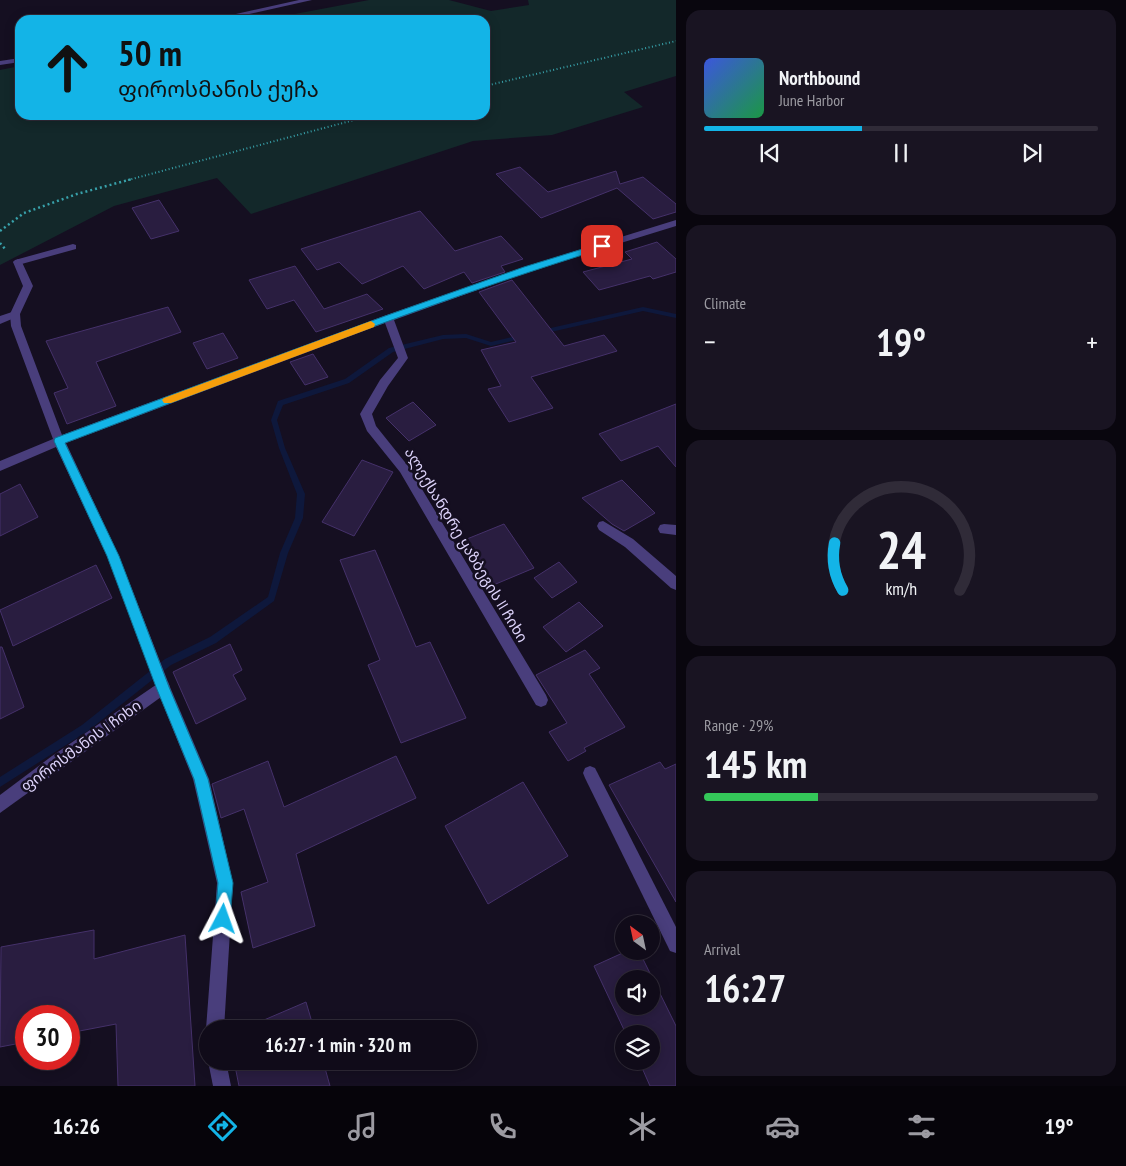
<!DOCTYPE html>
<meta charset="utf-8">
<style>
:root{--surface:#100b19;--page:#191422;--text:#f1f3f6;--muted:#9c9ba2;--line:#302b38;--accent:#13b4e7}
body{margin:0;font-family:"PT Sans Narrow","Noto Sans Georgian",sans-serif;background:var(--page);color:var(--text);height:100vh;display:flex;flex-direction:column;font-size:19px;white-space:nowrap}
*{box-sizing:border-box;margin:0}
p{font-size:16px;color:var(--muted)}
.icon{flex:none;width:28px;height:28px;fill:none;stroke:currentColor;stroke-width:2;stroke-linecap:round;stroke-linejoin:round}
.map{position:relative;flex:1;overflow:hidden}
.panel{display:flex;flex-direction:column;gap:10px;padding:10px;background:#09060e;width:450px}
.panel>*{flex:none}
.top-card{position:absolute;left:15px;top:15px;width:475px;height:105px;border-radius:15px;box-shadow:0 2px 12px #0003,0 0 0 1px var(--line);background:#13b4e7;color:#111;overflow:hidden}
.needle{width:32px;rotate:327deg}
.buttons{position:absolute;left:615px;top:915px;display:grid;gap:10px}
.buttons a{display:grid;place-items:center;width:45px;height:45px;border-radius:50%;background:var(--surface);box-shadow:0 2px 12px #0003,0 0 0 1px var(--line);font-size:25px}
.speed{position:absolute;left:15px;top:1005px;display:flex;gap:10px;font-size:25px;font-weight:700;text-align:center}
.speed>*{display:grid;place-content:center;width:65px;height:65px;border-radius:50%;background:var(--surface);box-shadow:0 2px 12px #0003,0 0 0 1px var(--line);line-height:1}
.speed .limit{border:8px solid #d22;background:#fff;color:#111}
.pin{position:absolute;display:grid;place-items:center;width:42px;height:42px;color:#fff;margin:-21px;border-radius:10px;box-shadow:0 2px 8px #0006}
.me{position:absolute;width:55px;margin:-28px;rotate:4deg;stroke-linejoin:round;filter:drop-shadow(0 0 4px #0008)}
.turn{display:flex;align-items:center;gap:18px;height:105px;padding:0 20px;font-size:22px}
.turn .icon{width:65px;height:65px;stroke-width:2.5}
.turn b{display:block;font-size:35px;line-height:42px}
.big{font-size:38px;font-weight:700;line-height:1.1}
.panel .tile{flex:1;display:flex;flex-direction:column;justify-content:center;gap:8px;min-width:0;padding:0 18px;border-radius:15px;background:var(--page)}
.panel .dial{align-items:center;gap:0}
.dial svg{height:130px;overflow:visible;fill:none;stroke:var(--line);stroke-width:7;stroke-linecap:round;text-anchor:middle}
.dial text{fill:var(--text);stroke:none}
.song{display:flex;align-items:center;gap:15px}
.cover{width:60px;height:60px;border-radius:8px;background:linear-gradient(135deg,hsl(230 70% 55%),hsl(140 70% 35%))}
.played{height:5px;border-radius:2px;background:linear-gradient(90deg,var(--accent) 40%,var(--line) 40%)}
.keys{display:flex;justify-content:space-around;direction:ltr}
.heat{display:flex;justify-content:space-between;align-items:center;font-size:28px;direction:ltr}
.charge{height:8px;border-radius:4px;background:linear-gradient(90deg,#34c759 29%,var(--line) 0)}
.trip{position:absolute;left:199px;top:1020px;width:278px;height:50px;border-radius:25px;background:var(--surface);box-shadow:0 2px 12px #0003,0 0 0 1px var(--line);font-weight:700;line-height:50px;text-align:center}
.dock{display:flex;height:80px;justify-content:space-around;align-items:center;background:#06040a;color:var(--muted)}
.dock .icon{width:35px;height:35px}
.dock .selected{color:var(--accent)}
.dock b{font-size:22px;color:var(--text)}
main{display:flex;flex:1;min-height:0}
.map>svg:first-child{display:block}
.green{fill:#13282a}
.lines{fill:none;stroke-linecap:round;stroke-linejoin:round}
.stream{fill:#0e183c;fill-rule:evenodd}
.building{fill:#291d40;stroke:#45316a;fill-rule:evenodd}
.path-far1{stroke:#38a1aa;stroke-width:2;stroke-dasharray:1 2.5;stroke-linecap:butt}
.path{stroke:#38a1aa;stroke-width:2.5;stroke-dasharray:2 3;stroke-linecap:butt}
.lane{fill:#493e7c;fill-rule:evenodd}
.street{fill:#493e7c;fill-rule:evenodd}
.route{fill:#13b4e7;stroke:#0c7596}
.slow{fill:#f59e0b}
.labels{text-anchor:middle;stroke-width:5;stroke-linejoin:round;paint-order:stroke}
.street-label{font-size:15px;fill:#ddd3fb;stroke:#150f21}
</style>
<main>
<div class="map">
<svg width="676" height="1086" viewBox="0 0 676 1086">
<rect width="100%" height="100%" fill="#150f21"/>
<path class="green" d="M369,0H449L491,11L529,5L528,0H676V76L624,92L643,107L552,135L473,141L251,214L217,178L114,206L0,265V70L20,66V115H485V20H263Z"/>
<g class="lines">
<g class="stream">
<path d="M643,307L676,314V318L643,311L542,334L539,332L542,330Z"/>
<path d="M466,334L491,342L524,334L527,336L524,338L491,346L466,338L443,339L393,352L349,383L283,405L277,420L285,448L305,494L303,518L288,553L274,601L216,643L171,665L88,731L0,787V777L82,725L165,659L210,637L268,597L280,553L295,518L297,494L279,448L271,420L278,401L345,379L389,348L443,335Z"/>
</g>
</g>
<g class="building">
<path d="M520,167L548,192L616,171L620,184L643,177L676,204V212L653,219L617,188L541,218L496,174Z"/>
<path d="M159,200L179,231L151,239L132,208Z"/>
<path d="M420,211L455,251L501,236L523,259L501,266L505,272L472,283L464,272L424,289L403,266L362,284L339,262L317,270L301,249Z"/>
<path d="M657,242L676,259V272L653,279L650,276L599,290L583,272L632,259L625,252Z"/>
<path d="M295,266L324,309L367,294L383,309L316,332L294,300L267,309L249,280Z"/>
<path d="M512,280L564,346L604,335L617,351L531,377L553,408L509,422L488,389L501,386L481,350L516,342L479,292Z"/>
<path d="M168,307L181,332L96,362L116,406L67,424L54,393L68,388L46,341Z"/>
<path d="M223,333L238,358L207,369L193,343Z"/>
<path d="M313,354L328,377L305,385L290,362Z"/>
<path d="M413,402L436,425L409,441L386,418Z"/>
<path d="M676,404V467L658,446L621,461L599,434Z"/>
<path d="M362,460L393,472L354,536L322,522Z"/>
<path d="M622,480L655,513L624,531L612,524L582,498Z"/>
<path d="M20,484L38,517L0,536V494Z"/>
<path d="M504,524L534,568L491,586L462,541Z"/>
<path d="M375,550L416,647L430,642L466,718L401,743L368,665L380,660L340,560Z"/>
<path d="M559,562L577,582L552,598L534,578Z"/>
<path d="M96,565L112,598L13,646L0,610Z"/>
<path d="M579,602L603,626L566,652L543,627Z"/>
<path d="M230,644L242,670L233,675L246,699L196,724L173,672Z"/>
<path d="M0,647H2L24,707L0,719Z"/>
<path d="M585,650L600,668L589,674L625,727L584,748L586,751L568,761L549,732L567,723L536,675Z"/>
<path d="M396,756L416,798L296,854L315,926L253,948L241,892L268,882L244,809L221,818L212,784L268,761L284,807Z"/>
<path d="M660,762L665,769L676,764V902L609,785Z"/>
<path d="M523,782L568,856L488,904L445,826Z"/>
<path d="M94,930V959L185,935L195,1086H118L116,1024L69,1033V1016H26V1042L0,1047L1,947Z"/>
<path d="M627,951H639L676,1026V1086H650L639,1061H651V1034H626L594,966ZM624,979H651V1006H624Z"/>
<path d="M306,1002L314,1029H243Z"/>
<path d="M234,1061H323L330,1086H239Z"/>
</g>
<g class="lines">
<g class="path-far1">
<path d="M485,86L676,41"/>
<path d="M128,180L373,115"/>
</g>
<g class="path">
<path d="M0,231L24,213L77,194L132,179"/>
<path d="M0,243L6,250"/>
</g>
<g class="lane">
<path d="M73,244L76,245V249L18,265L13,262L15,260Z"/>
<path d="M15,311L19,312V316L0,324V316Z"/>
<path d="M603,521L633,539L676,576V590L671,588L625,547L599,530L597,526L599,522Z"/>
<path d="M163,680L168,682L170,687L168,692L0,813V795L52,756Z"/>
<path d="M590,766L595,768L676,927V953L670,951L585,778L583,773L585,768Z"/>
</g>
<g class="street">
<path d="M299,0H312L222,20H209Z"/>
<path d="M20,58V62L0,65V61Z"/>
<path d="M676,220V226L530,271L394,320L408,358L388,386L372,414L376,426L408,466L546,695L548,700L546,705L541,707L536,705L400,472L367,431L360,414L380,380L398,358L385,323L66,443L119,556L170,687L209,779L233,883L224,1029H208V1032L206,1029L217,883L193,779L156,687L107,556L56,447L0,471V461L53,439L11,326L10,314L23,286L13,262L18,259L21,260L33,286L20,314L21,326L62,435L384,316L524,267Z"/>
<path d="M664,524L676,525V535L660,533L658,529L660,525Z"/>
<path d="M208,1061H226L231,1086H213Z"/>
</g>
</g>
<path class="route" d="M602,243L605,244V248C422,304 244,376 65,443L119,556L169,687L208,779L233,883L230,919L228,925L223,927L218,925L215,919L218,883L194,779L156,687L107,556L54,441L55,438L385,316L524,267Z"/>
<path class="slow" d="M371,321L375,324L374,327L171,403H164L162,400L164,398Z"/>
<g class="labels">
<g class="street-label">
<text transform="translate(466 545) rotate(59)" y="5">ალექსანდრე ყაზბეგის II ჩიხი</text>
<text transform="translate(81 746) rotate(-36)" y="5">ფიროსმანის I ჩიხი</text>
</g>
</g>
</svg>
<div class="buttons">
<a><svg class="needle" viewBox="-14 -14 28 28"><path d="M0-13l5 13h-10z" fill="#e53935"/><path d="M0 13l5-13h-10z" fill="#9c9ba2"/></svg></a>
<a><svg class="icon" aria-label="sound" viewBox="0 0 24 24"><path d="M4 9h4l5-4v14l-5-4H4zM17 9q2 3 0 6"/></svg></a>
<a><svg class="icon" aria-label="layers" viewBox="0 0 24 24"><path d="M12 4l9 5-9 5-9-5zM3 14l9 5 9-5"/></svg></a>
</div>
<div class="speed"><div class="limit">30</div></div>
<div class="pin" style="left:602px;top:246px;background:#d93025"><svg class="icon" aria-label="arrive" viewBox="0 0 24 24"><path d="M6 21V4h12l-3 4 3 4H6"/></svg></div>
<svg class="me" style="left:223px;top:919px" viewBox="-20 -20 40 40"><path d="M0-17L14 15 0 8-14 15z" fill="#13b4e7" stroke="#fff" stroke-width="4"/></svg>
<div class="trip">16:27 · 1 min · 320 m</div>
<div class="top-card">
<div class="turn"><svg class="icon" aria-label="ahead" viewBox="0 0 24 24"><path d="M12 20V5M6 11l6-6 6 6"/></svg><div><b>50 m</b>ფიროსმანის ქუჩა</div></div>
</div>
</div>
<section class="panel">
<div class="tile">
<div class="song"><i class="cover"></i><div><b>Northbound</b><p>June Harbor</p></div></div>
<div class="played"></div>
<div class="keys"><svg class="icon" aria-label="previous" viewBox="0 0 24 24"><path d="M18 5L8 12l10 7zM5 5v14"/></svg><svg class="icon" aria-label="pause" viewBox="0 0 24 24"><path d="M8 5v14M16 5v14"/></svg><svg class="icon" aria-label="next" viewBox="0 0 24 24"><path d="M6 5l10 7-10 7zM19 5v14"/></svg></div>
</div>
<div class="tile"><p>Climate</p>
<div class="heat"><a>−</a><b class="big">19°</b><a>+</a></div>
</div>
<div class="tile dial"><svg viewBox="0 0 100 80">
<path d="M14 69A42 42 0 1 1 86 69"/>
<path d="M14 69A42 42 0 0 1 9 40" stroke="#13b4e7"/>
<text x="50" y="56" font-size="32" font-weight="700">24</text>
<text x="50" y="72" font-size="11">km/h</text>
</svg></div>
<div class="tile"><p>Range · 29%</p><b class="big">145 km</b><div class="charge"></div></div>
<div class="tile"><p>Arrival</p><b class="big">16:27</b></div>
</section>
</main>
<nav class="dock">
<b>16:26</b>
<svg class="icon selected" aria-label="directions" viewBox="0 0 24 24"><path d="M12 3l9 9-9 9-9-9zM9 14v-3h6M13 9l2 2-2 2"/></svg>
<svg class="icon" aria-label="music" viewBox="0 0 24 24"><path d="M9 18V5l10-2v13"/><circle cx="6" cy="18" r="3"/><circle cx="16" cy="16" r="3"/></svg>
<svg class="icon" aria-label="phone" viewBox="0 0 24 24"><path d="M5 4h4l2 5-3 2q2 4 5 5l2-3 5 2v4C11 20 4 13 5 4z"/></svg>
<svg class="icon" aria-label="climate" viewBox="0 0 24 24"><path d="M12 3v18M4 7l16 10M4 17L20 7"/></svg>
<svg class="icon" aria-label="car" viewBox="0 0 24 24"><path d="M5 17H2v-5l4-1 3-4h7l3 4 3 1v5h-3M9 17h6M6 11h13"/><circle cx="7" cy="17" r="2"/><circle cx="17" cy="17" r="2"/></svg>
<svg class="icon" aria-label="filters" viewBox="0 0 24 24"><path d="M4 7h16M4 17h16"/><circle cx="9" cy="7" r="2"/><circle cx="15" cy="17" r="2"/></svg>
<b>19°</b>
</nav>
